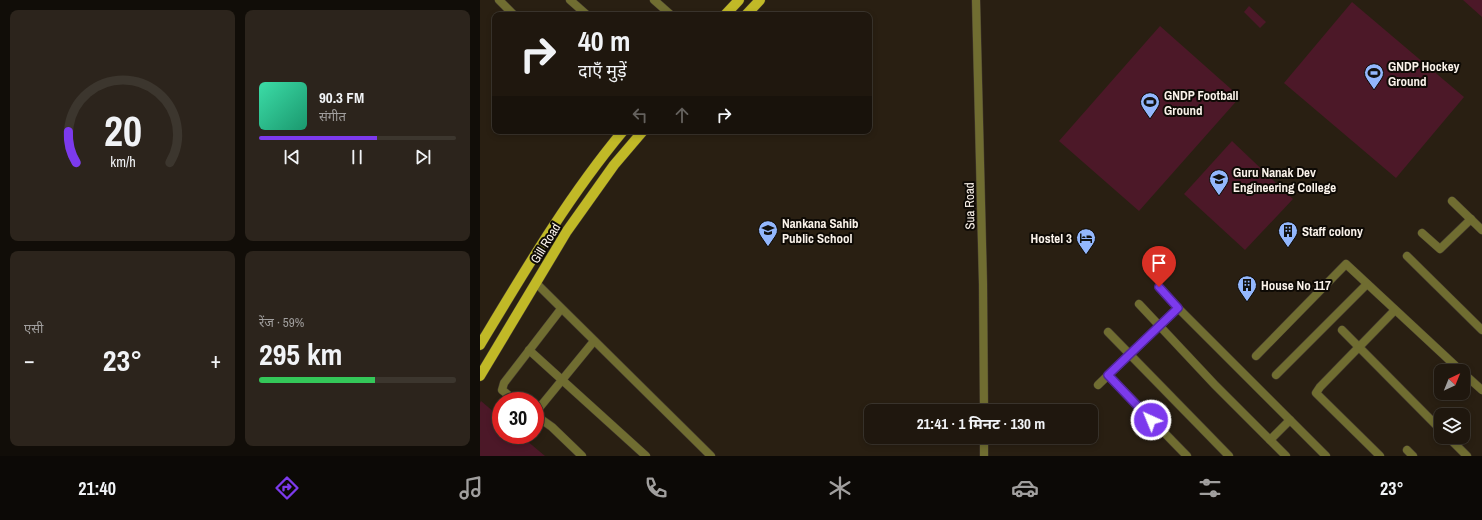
<!DOCTYPE html>
<html lang="hi">
<meta charset="utf-8">
<style>
:root{--surface:#1f170e;--page:#2c241c;--text:#f1f3f6;--muted:#a19f9e;--line:#3c362e;--accent:#7c3aed}
body{margin:0;font-family:"Archivo Narrow","Noto Sans Devanagari",sans-serif;background:var(--page);color:var(--text);height:100vh;display:flex;flex-direction:column;font-size:15px;white-space:nowrap}
*{box-sizing:border-box;margin:0}
p{font-size:13px;color:var(--muted)}
.icon{flex:none;width:22px;height:22px;fill:none;stroke:currentColor;stroke-width:2;stroke-linecap:round;stroke-linejoin:round}
.map{position:relative;flex:1;overflow:hidden}
.panel{display:flex;flex-direction:column;gap:10px;padding:10px;background:#110d08;width:480px}
.panel>*{flex:none}
.top-card{position:absolute;left:12px;top:12px;width:380px;height:122px;border-radius:8px;box-shadow:0 2px 6px #0003,0 0 0 1px var(--line);background:#1f170e;color:var(--text);overflow:hidden}
.needle{width:26px;rotate:43deg}
.buttons{position:absolute;left:954px;top:364px;display:grid;gap:8px}
.buttons a{display:grid;place-items:center;width:36px;height:36px;border-radius:8px;background:var(--surface);box-shadow:0 2px 6px #0003,0 0 0 1px var(--line);font-size:20px}
.speed{position:absolute;left:12px;top:392px;display:flex;gap:8px;font-size:20px;font-weight:700;text-align:center}
.speed>*{display:grid;place-content:center;width:52px;height:52px;border-radius:50%;background:var(--surface);box-shadow:0 2px 6px #0003,0 0 0 1px var(--line);line-height:1}
.speed .limit{border:6px solid #d22;background:#fff;color:#111}
.pin{position:absolute;display:grid;place-items:center;width:34px;height:34px;color:#fff;margin:-41px -17px;border-radius:50% 50% 50% 0;rotate:-45deg;box-shadow:0 0 4px #0007}
.pin .icon{rotate:45deg}
.me{position:absolute;width:44px;margin:-22px;rotate:316deg;stroke-linejoin:round;filter:drop-shadow(0 0 3px #0008)}
.turn{display:flex;align-items:center;gap:14px;height:84px;padding:0 20px;font-size:18px}
.turn .icon{width:52px;height:52px;stroke-width:2.5}
.turn b{display:block;font-size:28px;line-height:34px}
.lanes{display:flex;align-items:center;height:38px;padding:0 20px;background:#0003;justify-content:center;gap:20px;direction:ltr}
.lanes .off{opacity:.35}
.big{font-size:30px;font-weight:700;line-height:1.1}
.panel .tile{flex:1;display:flex;flex-direction:column;justify-content:center;gap:6px;min-width:0;padding:0 14px;border-radius:8px;background:var(--page)}
.panel .dial{align-items:center;gap:0}
.dial svg{height:104px;overflow:visible;fill:none;stroke:var(--line);stroke-width:7;stroke-linecap:round;text-anchor:middle}
.dial text{fill:var(--text);stroke:none}
.song{display:flex;align-items:center;gap:12px}
.cover{width:48px;height:48px;border-radius:6px;background:linear-gradient(135deg,hsl(160 70% 55%),hsl(160 70% 35%))}
.played{height:4px;border-radius:2px;background:linear-gradient(90deg,var(--accent) 60%,var(--line) 60%)}
.keys{display:flex;justify-content:space-around;direction:ltr}
.heat{display:flex;justify-content:space-between;align-items:center;font-size:22px;direction:ltr}
.charge{height:6px;border-radius:3px;background:linear-gradient(90deg,#34c759 59%,var(--line) 0)}
.panel .tiles{flex:1;display:grid;gap:10px;grid-template-columns:repeat(2,1fr)}
.trip{position:absolute;left:384px;top:404px;width:234px;height:40px;border-radius:8px;background:var(--surface);box-shadow:0 2px 6px #0003,0 0 0 1px var(--line);font-weight:700;line-height:40px;text-align:center}
.tabs{display:flex;height:64px;justify-content:space-around;align-items:center;background:#0c0906;color:var(--muted)}
.tabs .icon{width:28px;height:28px}
.tabs .active{color:var(--accent)}
.tabs b{font-size:18px;color:var(--text)}
main{display:flex;flex:1;min-height:0}
.map>svg:first-child{display:block}
.green{fill:#4c1828}
.lines{fill:none;stroke-linecap:round;stroke-linejoin:round}
.minor-casing{stroke:#463d30;stroke-width:9}
.primary-casing{stroke:#463d30;stroke-width:11}
.minor{stroke:#706d31;stroke-width:8}
.primary{stroke:#c1b927;stroke-width:10}
.route-casing{stroke:#51269a;stroke-width:10}
.route{stroke:#7c3aed;stroke-width:7}
.labels{text-anchor:middle;stroke-width:4;stroke-linejoin:round;paint-order:stroke}
.poi-label{font-size:13px;font-weight:bold;fill:#faf2ea;stroke:#0e0a05;text-anchor:start}
.street-label{font-size:13px;fill:#faf2ea;stroke:#0e0a05}
</style>
<main>
<section class="panel">
<div class="tiles">
<div class="tile dial"><svg viewBox="0 0 100 80">
<path d="M14 69A42 42 0 1 1 86 69"/>
<path d="M14 69A42 42 0 0 1 8 45" stroke="#7c3aed"/>
<text x="50" y="56" font-size="32" font-weight="700">20</text>
<text x="50" y="72" font-size="11">km/h</text>
</svg></div>
<div class="tile">
<div class="song"><i class="cover"></i><div><b>90.3 FM</b><p>संगीत</p></div></div>
<div class="played"></div>
<div class="keys"><svg class="icon" aria-label="previous" viewBox="0 0 24 24"><path d="M18 5L8 12l10 7zM5 5v14"/></svg><svg class="icon" aria-label="pause" viewBox="0 0 24 24"><path d="M8 5v14M16 5v14"/></svg><svg class="icon" aria-label="next" viewBox="0 0 24 24"><path d="M6 5l10 7-10 7zM19 5v14"/></svg></div>
</div>
<div class="tile"><p>एसी</p>
<div class="heat"><a>−</a><b class="big">23°</b><a>+</a></div>
</div>
<div class="tile"><p>रेंज · 59%</p><b class="big">295 km</b><div class="charge"></div></div>
</div>
</section>
<div class="map">
<svg width="1002" height="456" viewBox="0 0 1002 456">
<rect width="100%" height="100%" fill="#291f12"/>
<g class="green">
<path d="M983,0H1002V17Z"/>
<path d="M872,2L984,97L916,178L804,83Z"/>
<path d="M769,6L786,22L780,28L764,12Z"/>
<path d="M680,26L760,97L659,211L579,141Z"/>
<path d="M752,141L813,199L765,250L704,194Z"/>
<path d="M1,401L21,418V435H40L65,456H0V403Z"/>
</g>
<g class="lines">
<defs>
<g id="minor">
<path d="M19,0L34,15"/>
<path d="M90,0L107,15"/>
<path d="M174,0L191,15"/>
<path d="M496,0L503,284L504,411"/>
<path d="M972,201L1002,230"/>
<path d="M942,233L960,249L991,219"/>
<path d="M927,256L1002,330"/>
<path d="M56,283L231,456"/>
<path d="M679,287L698,308L846,456"/>
<path d="M659,304L735,385L806,456"/>
<path d="M862,330L961,430"/>
<path d="M628,332L749,456"/>
<path d="M49,350L166,456"/>
<path d="M776,356L866,264L981,371"/>
<path d="M983,373L1002,390"/>
<path d="M628,375L707,456"/>
<path d="M796,375L887,284"/>
<path d="M618,385L698,308"/>
<path d="M36,401L22,390L24,383L81,309"/>
<path d="M55,413L114,341"/>
<path d="M55,415L72,427L102,456"/>
<path d="M504,437V456"/>
<path d="M968,437L987,456"/>
<path d="M790,440L810,420"/>
<path d="M927,450L933,456"/>
<path d="M900,456L836,393L840,387L915,310"/>
</g>
<g id="primary">
<path d="M245,15L259,0"/>
<path d="M266,15L280,0"/>
<path d="M0,345C44,272 88,197 143,131"/>
<path d="M0,376L87,231L134,165L163,131"/>
</g>
</defs>
<use href="#minor" class="minor-casing"/>
<use href="#primary" class="primary-casing"/>
<use href="#minor" class="minor"/>
<use href="#primary" class="primary"/>
</g>
<g class="lines">
<defs>
<path id="route" d="M671,420L628,375L698,308L679,287"/>
</defs>
<use href="#route" class="route-casing"/>
<use href="#route" class="route"/>
</g>
<defs>
<symbol id="stadium-pin" viewBox="-11 -11 22 30"><path d="M0 17L-7.5 6A9.5 9.5 0 1 1 7.5 6Z" fill="#93b7fd" stroke="#0e0a05"/><path d="M0-5a6.5 5 0 1 0 0 10a6.5 5 0 1 0 0-10ZM-3.5-1.8h7v3.6h-7Z" fill="#111"/></symbol>
<symbol id="university-pin" viewBox="-11 -11 22 30"><path d="M0 17L-7.5 6A9.5 9.5 0 1 1 7.5 6Z" fill="#93b7fd" stroke="#0e0a05"/><path d="M0-5L7-2L0 1L-7-2ZM-4 1L0 2.5L4 1V4Q0 6-4 4Z" fill="#111"/></symbol>
<symbol id="school-pin" viewBox="-11 -11 22 30"><path d="M0 17L-7.5 6A9.5 9.5 0 1 1 7.5 6Z" fill="#93b7fd" stroke="#0e0a05"/><path d="M0-5L7-2L0 1L-7-2ZM-4 1L0 2.5L4 1V4Q0 6-4 4Z" fill="#111"/></symbol>
<symbol id="building-pin" viewBox="-11 -11 22 30"><path d="M0 17L-7.5 6A9.5 9.5 0 1 1 7.5 6Z" fill="#93b7fd" stroke="#0e0a05"/><path d="M-4-6H4V6H1V3H-1V6H-4ZM-2.5-4.3h1.7v1.8h-1.7ZM.8-4.3h1.7v1.8H.8ZM-2.5-1h1.7V.8h-1.7ZM.8-1h1.7V.8H.8Z" fill="#111"/></symbol>
<symbol id="hotel-pin" viewBox="-11 -11 22 30"><path d="M0 17L-7.5 6A9.5 9.5 0 1 1 7.5 6Z" fill="#93b7fd" stroke="#0e0a05"/><path d="M-6-4.5h1.5V1H6V5H4.5V3h-9V5H-6ZM-4 0a1.8 1.8 0 1 1 3.6 0ZM.5 0V-2.5h3Q6-2.5 6 0Z" fill="#111"/></symbol>
</defs>
<g fill-rule="evenodd">
<use href="#stadium-pin" x="883" y="62" width="22" height="30"/>
<use href="#stadium-pin" x="659" y="91" width="22" height="30"/>
<use href="#university-pin" x="728" y="168" width="22" height="30"/>
<use href="#school-pin" x="277" y="219" width="22" height="30"/>
<use href="#building-pin" x="797" y="220" width="22" height="30"/>
<use href="#hotel-pin" x="595" y="227" width="22" height="30"/>
<use href="#building-pin" x="756" y="274" width="22" height="30"/>
</g>
<g class="labels">
<g class="poi-label">
<text x="908" y="71">GNDP Hockey<tspan x="908" dy="15">Ground</tspan></text>
<text x="684" y="100">GNDP Football<tspan x="684" dy="15">Ground</tspan></text>
<text x="753" y="177">Guru Nanak Dev<tspan x="753" dy="15">Engineering College</tspan></text>
<text x="302" y="228">Nankana Sahib<tspan x="302" dy="15">Public School</tspan></text>
<text x="822" y="236">Staff colony</text>
<text x="592" y="243" text-anchor="end">Hostel 3</text>
<text x="781" y="290">House No 117</text>
</g>
<g class="street-label">
<text transform="translate(489 206) rotate(-91)" y="5">Sua Road</text>
<text transform="translate(65 243) rotate(-58)" y="5">Gill Road</text>
</g>
</g>
</svg>
<div class="buttons">
<a><svg class="needle" viewBox="-14 -14 28 28"><path d="M0-13l5 13h-10z" fill="#e53935"/><path d="M0 13l5-13h-10z" fill="#a19f9e"/></svg></a>
<a><svg class="icon" aria-label="layers" viewBox="0 0 24 24"><path d="M12 4l9 5-9 5-9-5zM3 14l9 5 9-5"/></svg></a>
</div>
<div class="speed"><div class="limit">30</div></div>
<div class="pin" style="left:679px;top:287px;background:#d93025"><svg class="icon" aria-label="arrive" viewBox="0 0 24 24"><path d="M6 21V4h12l-3 4 3 4H6"/></svg></div>
<svg class="me" style="left:671px;top:420px" viewBox="-20 -20 40 40"><circle r="17" fill="#7c3aed" stroke="#fff" stroke-width="3"/><path d="M0-11L8 9 0 5-8 9z" fill="#fff"/></svg>
<div class="trip">21:41 · 1 मिनट · 130 m</div>
<div class="top-card">
<div class="turn"><svg class="icon" aria-label="right" viewBox="0 0 24 24"><path d="M7 20v-9h11M14 6l5 5-5 5"/></svg><div><b>40 m</b>दाएँ मुड़ें</div></div>
<div class="lanes"><svg class="icon off" aria-label="left" viewBox="0 0 24 24"><path d="M17 20v-9H6M10 6l-5 5 5 5"/></svg><svg class="icon off" aria-label="ahead" viewBox="0 0 24 24"><path d="M12 20V5M6 11l6-6 6 6"/></svg><svg class="icon" aria-label="right" viewBox="0 0 24 24"><path d="M7 20v-9h11M14 6l5 5-5 5"/></svg></div>
</div>
</div>
</main>
<nav class="tabs">
<b>21:40</b>
<svg class="icon active" aria-label="directions" viewBox="0 0 24 24"><path d="M12 3l9 9-9 9-9-9zM9 14v-3h6M13 9l2 2-2 2"/></svg>
<svg class="icon" aria-label="music" viewBox="0 0 24 24"><path d="M9 18V5l10-2v13"/><circle cx="6" cy="18" r="3"/><circle cx="16" cy="16" r="3"/></svg>
<svg class="icon" aria-label="phone" viewBox="0 0 24 24"><path d="M5 4h4l2 5-3 2q2 4 5 5l2-3 5 2v4C11 20 4 13 5 4z"/></svg>
<svg class="icon" aria-label="climate" viewBox="0 0 24 24"><path d="M12 3v18M4 7l16 10M4 17L20 7"/></svg>
<svg class="icon" aria-label="car" viewBox="0 0 24 24"><path d="M5 17H2v-5l4-1 3-4h7l3 4 3 1v5h-3M9 17h6M6 11h13"/><circle cx="7" cy="17" r="2"/><circle cx="17" cy="17" r="2"/></svg>
<svg class="icon" aria-label="filters" viewBox="0 0 24 24"><path d="M4 7h16M4 17h16"/><circle cx="9" cy="7" r="2"/><circle cx="15" cy="17" r="2"/></svg>
<b>23°</b>
</nav>
